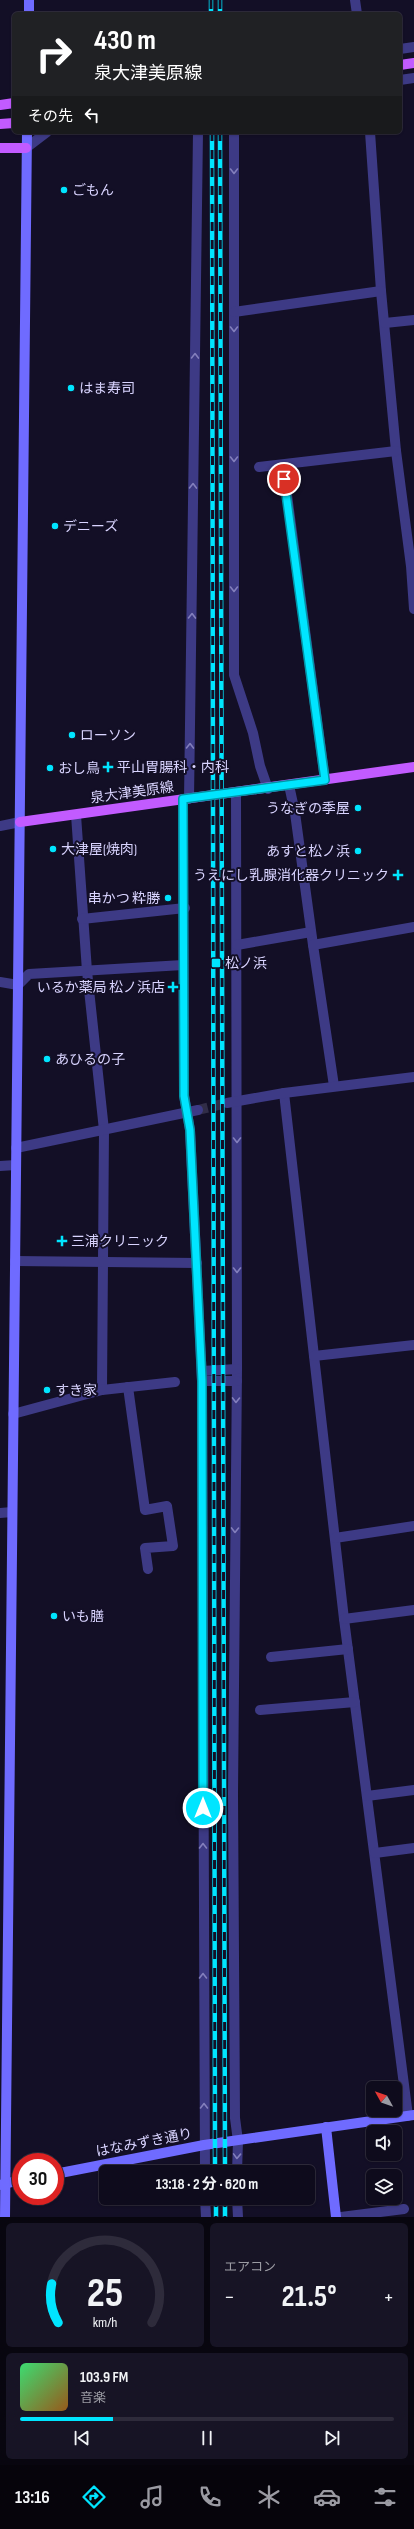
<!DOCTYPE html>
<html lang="ja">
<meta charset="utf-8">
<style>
:root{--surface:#0e0b1c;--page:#171425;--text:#f1f3f6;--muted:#9b9ba3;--line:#2e2b3b;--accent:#00e5ff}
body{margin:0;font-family:"Sofia Sans Condensed","Noto Sans JP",sans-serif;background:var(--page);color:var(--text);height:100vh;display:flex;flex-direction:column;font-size:15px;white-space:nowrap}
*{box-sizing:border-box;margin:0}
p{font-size:13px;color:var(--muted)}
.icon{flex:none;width:22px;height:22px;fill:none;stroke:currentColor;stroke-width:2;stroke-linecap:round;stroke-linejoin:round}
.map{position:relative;height:2217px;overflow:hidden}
.sheet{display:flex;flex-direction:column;gap:6px;padding:6px;background:#08060f;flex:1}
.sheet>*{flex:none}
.top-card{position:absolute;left:12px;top:12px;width:390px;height:122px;border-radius:6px;box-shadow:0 1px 3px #0004,0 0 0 1px var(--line);background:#202124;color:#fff;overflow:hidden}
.needle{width:26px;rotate:310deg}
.controls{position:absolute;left:366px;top:2081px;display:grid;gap:8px}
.controls a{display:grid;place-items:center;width:36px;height:36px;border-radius:6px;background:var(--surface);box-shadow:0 1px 3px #0004,0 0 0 1px var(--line);font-size:20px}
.speed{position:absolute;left:12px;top:2153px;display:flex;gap:8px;font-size:20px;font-weight:700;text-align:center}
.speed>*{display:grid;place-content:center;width:52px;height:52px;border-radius:50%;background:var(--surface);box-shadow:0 1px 3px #0004,0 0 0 1px var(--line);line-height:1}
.speed .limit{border:6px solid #d22;background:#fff;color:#111}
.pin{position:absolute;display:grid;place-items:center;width:34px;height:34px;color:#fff;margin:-17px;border:2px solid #fff;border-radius:50%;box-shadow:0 1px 4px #0007}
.me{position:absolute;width:44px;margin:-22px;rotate:0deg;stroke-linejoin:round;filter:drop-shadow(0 0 3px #0008)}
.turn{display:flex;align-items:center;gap:14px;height:84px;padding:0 16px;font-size:18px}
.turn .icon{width:52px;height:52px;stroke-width:2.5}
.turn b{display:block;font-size:28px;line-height:34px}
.then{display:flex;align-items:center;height:38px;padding:0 16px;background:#0003;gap:8px;font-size:15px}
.big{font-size:30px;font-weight:700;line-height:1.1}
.sheet .card{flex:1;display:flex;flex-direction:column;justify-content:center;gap:6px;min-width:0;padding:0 14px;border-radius:6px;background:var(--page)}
.sheet .dial{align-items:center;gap:0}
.dial svg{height:104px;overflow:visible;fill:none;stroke:var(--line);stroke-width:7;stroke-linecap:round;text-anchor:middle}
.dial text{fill:var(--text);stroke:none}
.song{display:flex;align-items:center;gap:12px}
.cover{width:48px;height:48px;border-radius:6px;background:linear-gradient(135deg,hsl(140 70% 55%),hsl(30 70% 35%))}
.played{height:4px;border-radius:2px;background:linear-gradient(90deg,var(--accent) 25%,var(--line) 25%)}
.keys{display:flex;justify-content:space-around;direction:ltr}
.heat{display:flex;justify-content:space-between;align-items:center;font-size:22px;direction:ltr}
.sheet .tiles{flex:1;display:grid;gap:6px;grid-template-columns:1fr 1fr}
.card:last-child{grid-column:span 2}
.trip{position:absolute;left:99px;top:2165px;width:216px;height:40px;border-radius:6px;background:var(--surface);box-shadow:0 1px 3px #0004,0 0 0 1px var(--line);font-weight:700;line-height:40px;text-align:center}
.tab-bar{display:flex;height:64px;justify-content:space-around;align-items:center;background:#06040b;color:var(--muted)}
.tab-bar .icon{width:28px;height:28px}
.tab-bar .current{color:var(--accent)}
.tab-bar b{font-size:18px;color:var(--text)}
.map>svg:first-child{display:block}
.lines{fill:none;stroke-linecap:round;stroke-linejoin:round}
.street-tunnel{stroke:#312d47;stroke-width:10;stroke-dasharray:10 5;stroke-linecap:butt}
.street{stroke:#3d3a85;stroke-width:10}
.secondary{stroke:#6f6bff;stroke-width:10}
.primary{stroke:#c25bff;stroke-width:10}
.rail-casing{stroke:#00e5ff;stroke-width:4.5}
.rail{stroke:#130f26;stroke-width:3;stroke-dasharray:9;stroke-linecap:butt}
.oneway{stroke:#837fbc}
.route-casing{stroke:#0095a6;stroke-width:10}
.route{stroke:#00e5ff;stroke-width:7}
.poi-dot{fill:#00e5ff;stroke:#130f26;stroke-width:1.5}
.labels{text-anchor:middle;stroke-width:4;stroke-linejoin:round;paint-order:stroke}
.poi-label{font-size:14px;fill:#d9d4ff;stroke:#130f26;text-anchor:start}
.street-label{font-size:14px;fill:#d9d4ff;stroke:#130f26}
</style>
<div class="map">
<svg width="414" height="2217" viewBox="0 0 414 2217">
<rect width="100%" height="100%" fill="#130f26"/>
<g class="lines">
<path class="street-tunnel" d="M198,1110L227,1103"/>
<g class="street">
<path d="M355,0L357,14"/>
<path d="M400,49L414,47"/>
<path d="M400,80L414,78"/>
<path d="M234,132V675L253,733L260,766L268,789"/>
<path d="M370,132L381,291L396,451L411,566L414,609"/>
<path d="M26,148L47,132"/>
<path d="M234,312L381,291"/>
<path d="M385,323L414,320"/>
<path d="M283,465L325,780"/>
<path d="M259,467L396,451"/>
<path d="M289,785L295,813L313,945"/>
<path d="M236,793L237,1369L233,1794L235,2118L238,2141L237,2172"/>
<path d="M183,799L184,1095L190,1130L202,1381L205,2172"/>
<path d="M189,799L198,132"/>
<path d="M76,815L87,971L104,1130L102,1390"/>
<path d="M0,826L20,822"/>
<path d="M82,919L185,908"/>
<path d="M237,945L311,932"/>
<path d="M0,982L18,985L29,974L183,965"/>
<path d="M334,1086L313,945L414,927"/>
<path d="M284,1093L344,1619L408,2116"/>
<path d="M227,1103L284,1093L414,1077"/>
<path d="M16,1148L198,1110"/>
<path d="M0,1166L16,1165"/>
<path d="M15,1261L197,1263"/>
<path d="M314,1356L414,1345"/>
<path d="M202,1371L237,1369"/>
<path d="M202,1381H237"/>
<path d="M128,1387L145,1510L167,1506L173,1546L145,1548L148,1569"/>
<path d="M13,1414L102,1390L175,1382"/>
<path d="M0,1513L12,1512"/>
<path d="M335,1538L414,1526"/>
<path d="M344,1619L414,1610"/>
<path d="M271,1657L348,1649"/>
<path d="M260,1710L355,1702"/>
<path d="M367,1796L414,1790"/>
<path d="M375,1853L414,1848"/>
<path d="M205,2198L206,2217"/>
<path d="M237,2198L238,2217"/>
<path d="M341,2217L404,2209"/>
</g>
<g class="secondary">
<path d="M29,14V0"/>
<path d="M326,2127L336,2217"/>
<path d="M55,2174L204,2145L414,2115"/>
<path d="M0,2185L21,2180"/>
<path d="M5,2217L27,132"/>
</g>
<g class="primary">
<path d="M400,65L414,63"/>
<path d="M0,105L14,103"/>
<path d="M0,124L14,123"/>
<path d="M0,148H26"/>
<path d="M20,822L414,767"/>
</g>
<defs>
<g id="rail">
<path d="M211,0V14"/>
<path d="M220,0V14"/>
<path d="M212,132L215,2172"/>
<path d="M220,132L225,2172"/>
<path d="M216,2198V2217"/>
<path d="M225,2198V2217"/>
</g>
</defs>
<use href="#rail" class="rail-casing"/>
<use href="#rail" class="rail"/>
</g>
<defs><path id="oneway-chevron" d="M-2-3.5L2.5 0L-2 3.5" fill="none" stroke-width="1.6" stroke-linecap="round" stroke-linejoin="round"/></defs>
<g class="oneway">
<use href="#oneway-chevron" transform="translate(234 171) rotate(90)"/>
<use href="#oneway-chevron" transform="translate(234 329) rotate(90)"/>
<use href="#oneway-chevron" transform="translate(195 356) rotate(-89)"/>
<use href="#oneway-chevron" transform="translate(234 459) rotate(90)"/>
<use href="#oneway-chevron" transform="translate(193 486) rotate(-89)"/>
<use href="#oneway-chevron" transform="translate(234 589) rotate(90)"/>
<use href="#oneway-chevron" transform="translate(192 616) rotate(-89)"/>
<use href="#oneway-chevron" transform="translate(190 746) rotate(-89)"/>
<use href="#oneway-chevron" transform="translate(237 1140) rotate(90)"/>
<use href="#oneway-chevron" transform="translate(237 1270) rotate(90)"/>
<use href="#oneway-chevron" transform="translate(236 1400) rotate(91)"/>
<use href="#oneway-chevron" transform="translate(235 1530) rotate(91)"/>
<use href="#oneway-chevron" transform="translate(203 1846) rotate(-90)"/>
<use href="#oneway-chevron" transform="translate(203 1976) rotate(-90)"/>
<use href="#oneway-chevron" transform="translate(204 2106) rotate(-90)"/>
<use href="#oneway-chevron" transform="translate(237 2156) rotate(92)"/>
</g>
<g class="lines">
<defs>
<path id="route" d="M203,1808L202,1381L190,1130L184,1096L183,799L325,780L284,479"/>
</defs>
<use href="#route" class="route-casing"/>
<use href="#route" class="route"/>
</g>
<g class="poi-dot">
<circle cx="64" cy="190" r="4"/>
<circle cx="71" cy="388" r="4"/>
<circle cx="55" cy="526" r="4"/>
<circle cx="72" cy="735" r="4"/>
<path d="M106 761h4v4h4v4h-4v4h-4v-4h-4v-4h4z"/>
<circle cx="50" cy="768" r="4"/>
<circle cx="358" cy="808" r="4"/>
<circle cx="53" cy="849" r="4"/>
<circle cx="358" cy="851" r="4"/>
<path d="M396 869h4v4h4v4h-4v4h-4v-4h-4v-4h4z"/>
<circle cx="168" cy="898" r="4"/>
<rect x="211" y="958" width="10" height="10" rx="2"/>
<path d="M171 981h4v4h4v4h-4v4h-4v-4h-4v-4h4z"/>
<circle cx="47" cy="1059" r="4"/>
<path d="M60 1235h4v4h4v4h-4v4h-4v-4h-4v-4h4z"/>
<circle cx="47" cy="1390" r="4"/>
<circle cx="54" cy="1616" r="4"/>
</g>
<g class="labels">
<g class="poi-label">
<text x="72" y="195">ごもん</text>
<text x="79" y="393">はま寿司</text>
<text x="63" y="531">デニーズ</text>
<text x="80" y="740">ローソン</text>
<text x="117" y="772">平山胃腸科・内科</text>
<text x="58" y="773">おし鳥</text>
<text x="350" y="813" text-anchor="end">うなぎの季屋</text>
<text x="61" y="854">大津屋(焼肉)</text>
<text x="350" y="856" text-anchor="end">あすと松ノ浜</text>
<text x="389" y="880" text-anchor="end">うえにし乳腺消化器クリニック</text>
<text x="160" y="903" text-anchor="end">串かつ 粋勝</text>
<text x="225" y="968">松ノ浜</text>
<text x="165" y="992" text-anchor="end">いるか薬局 松ノ浜店</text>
<text x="55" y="1064">あひるの子</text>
<text x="71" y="1246">三浦クリニック</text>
<text x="55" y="1395">すき家</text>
<text x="62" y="1621">いも膳</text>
</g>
<g class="street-label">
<text transform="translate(132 792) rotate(-8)" y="5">泉大津美原線</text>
<text transform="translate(144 2142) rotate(-11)" y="5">はなみずき通り</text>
</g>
</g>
</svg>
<div class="controls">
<a><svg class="needle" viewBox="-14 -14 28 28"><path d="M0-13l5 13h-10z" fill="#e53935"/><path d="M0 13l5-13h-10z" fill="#9b9ba3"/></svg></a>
<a><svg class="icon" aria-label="sound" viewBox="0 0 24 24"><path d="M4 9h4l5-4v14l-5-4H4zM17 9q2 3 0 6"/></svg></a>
<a><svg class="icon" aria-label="layers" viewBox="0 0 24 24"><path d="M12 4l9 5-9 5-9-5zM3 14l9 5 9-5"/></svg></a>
</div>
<div class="speed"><div class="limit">30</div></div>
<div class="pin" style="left:284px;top:479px;background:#d93025"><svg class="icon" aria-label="arrive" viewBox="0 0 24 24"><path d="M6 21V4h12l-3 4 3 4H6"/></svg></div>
<svg class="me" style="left:203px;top:1808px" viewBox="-20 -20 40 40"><circle r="17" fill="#00e5ff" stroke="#fff" stroke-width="3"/><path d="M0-11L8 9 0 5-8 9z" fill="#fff"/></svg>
<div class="trip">13:18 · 2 分 · 620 m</div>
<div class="top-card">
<div class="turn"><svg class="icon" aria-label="right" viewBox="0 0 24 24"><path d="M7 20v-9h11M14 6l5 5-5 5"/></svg><div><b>430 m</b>泉大津美原線</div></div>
<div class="then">その先<svg class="icon" aria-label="left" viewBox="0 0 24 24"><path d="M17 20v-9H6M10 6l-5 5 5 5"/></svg></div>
</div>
</div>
<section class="sheet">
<div class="tiles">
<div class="card dial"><svg viewBox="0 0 100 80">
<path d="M14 69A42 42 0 1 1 86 69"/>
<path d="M14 69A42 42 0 0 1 9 39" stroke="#00e5ff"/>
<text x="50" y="56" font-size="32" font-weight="700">25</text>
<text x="50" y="72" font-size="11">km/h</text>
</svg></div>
<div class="card"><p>エアコン</p>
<div class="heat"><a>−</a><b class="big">21.5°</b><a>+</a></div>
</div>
<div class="card">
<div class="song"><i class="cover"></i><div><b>103.9 FM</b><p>音楽</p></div></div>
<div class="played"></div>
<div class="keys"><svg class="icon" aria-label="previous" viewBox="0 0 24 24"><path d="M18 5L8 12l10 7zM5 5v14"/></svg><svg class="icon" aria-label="pause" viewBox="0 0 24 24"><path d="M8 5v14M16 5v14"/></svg><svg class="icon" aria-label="next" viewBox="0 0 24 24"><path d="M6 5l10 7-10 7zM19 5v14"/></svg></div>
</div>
</div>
</section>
<nav class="tab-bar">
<b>13:16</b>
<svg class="icon current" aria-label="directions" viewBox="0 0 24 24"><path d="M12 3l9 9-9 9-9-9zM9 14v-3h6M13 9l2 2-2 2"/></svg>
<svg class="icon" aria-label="music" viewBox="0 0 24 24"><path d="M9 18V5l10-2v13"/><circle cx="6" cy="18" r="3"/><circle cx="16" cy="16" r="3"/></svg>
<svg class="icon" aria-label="phone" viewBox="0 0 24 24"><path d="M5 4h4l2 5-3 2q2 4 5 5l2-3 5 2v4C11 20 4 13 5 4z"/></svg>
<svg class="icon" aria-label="climate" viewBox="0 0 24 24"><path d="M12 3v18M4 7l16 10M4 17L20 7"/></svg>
<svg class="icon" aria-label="car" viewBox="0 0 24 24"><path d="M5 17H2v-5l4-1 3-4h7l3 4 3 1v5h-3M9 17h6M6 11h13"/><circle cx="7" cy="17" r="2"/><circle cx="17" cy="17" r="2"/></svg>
<svg class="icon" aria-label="filters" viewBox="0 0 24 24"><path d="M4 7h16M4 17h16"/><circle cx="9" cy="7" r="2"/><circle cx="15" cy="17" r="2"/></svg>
</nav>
